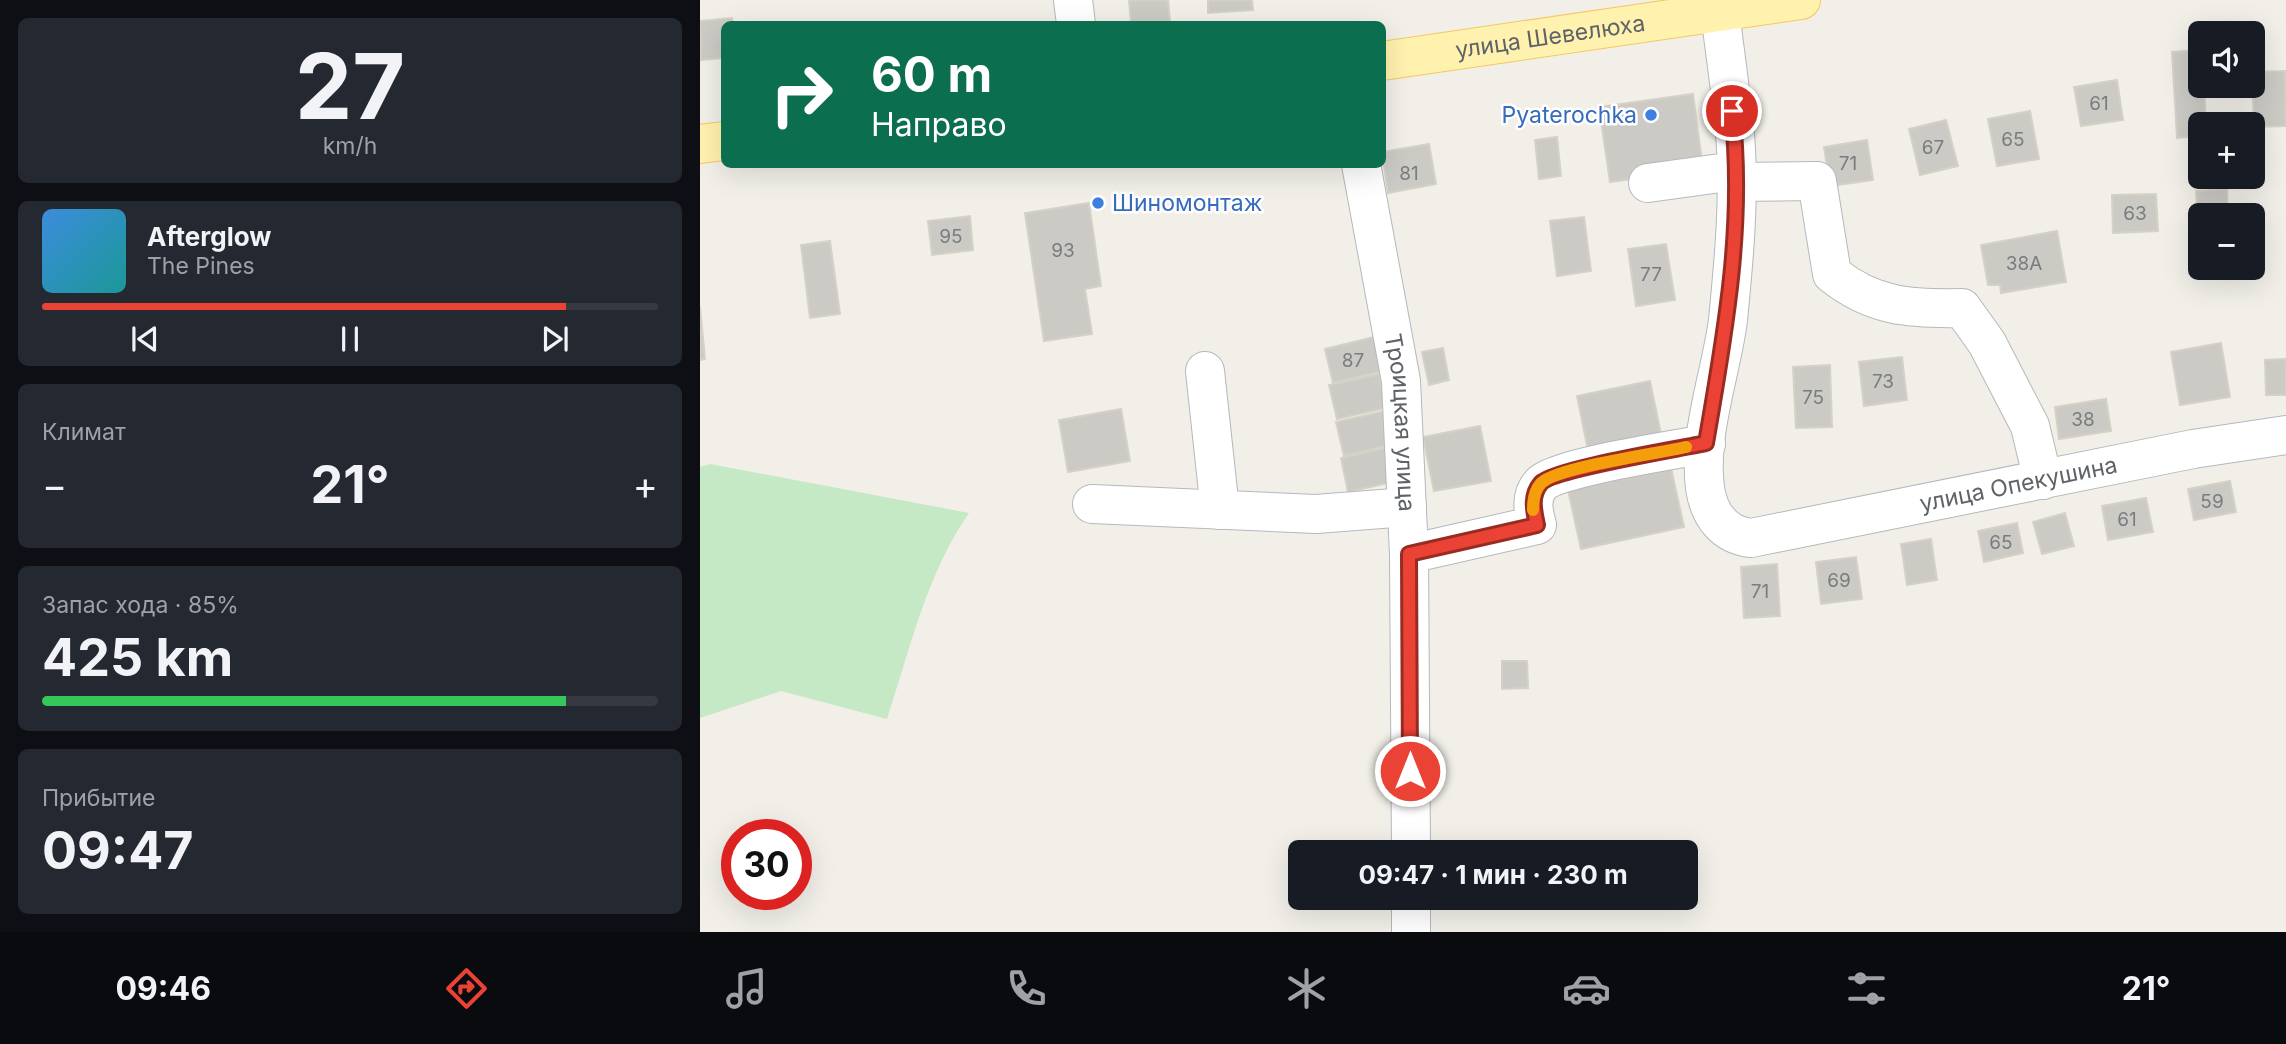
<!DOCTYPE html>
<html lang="ru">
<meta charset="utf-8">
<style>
:root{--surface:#171b24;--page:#242831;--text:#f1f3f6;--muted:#9ea1a6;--line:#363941;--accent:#ea4335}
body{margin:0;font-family:Inter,sans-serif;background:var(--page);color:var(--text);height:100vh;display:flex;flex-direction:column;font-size:26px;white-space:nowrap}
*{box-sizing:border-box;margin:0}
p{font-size:23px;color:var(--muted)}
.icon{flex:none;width:38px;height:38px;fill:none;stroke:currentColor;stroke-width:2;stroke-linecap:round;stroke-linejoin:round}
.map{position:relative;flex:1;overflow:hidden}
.details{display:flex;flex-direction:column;gap:18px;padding:18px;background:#0d0f14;width:700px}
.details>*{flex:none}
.hud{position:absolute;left:21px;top:21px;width:665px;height:147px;border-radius:10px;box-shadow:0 7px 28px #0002;background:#0b6e4f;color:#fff;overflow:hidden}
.fabs{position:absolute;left:1488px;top:21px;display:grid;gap:14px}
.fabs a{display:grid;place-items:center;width:77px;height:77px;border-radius:10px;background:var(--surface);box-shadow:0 7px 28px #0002;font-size:35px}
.speed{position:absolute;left:21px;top:819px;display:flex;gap:14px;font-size:35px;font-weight:700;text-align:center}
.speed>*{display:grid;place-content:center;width:91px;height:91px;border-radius:50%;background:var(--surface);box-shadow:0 7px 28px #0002;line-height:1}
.speed .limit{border:10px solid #d22;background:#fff;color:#111}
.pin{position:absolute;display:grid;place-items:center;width:60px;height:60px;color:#fff;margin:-30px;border:4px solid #fff;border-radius:50%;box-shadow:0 2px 7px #0007}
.me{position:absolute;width:77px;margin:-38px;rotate:0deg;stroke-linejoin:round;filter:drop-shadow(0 0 5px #0008)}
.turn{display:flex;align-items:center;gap:24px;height:147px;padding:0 35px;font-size:32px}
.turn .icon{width:91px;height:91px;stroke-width:2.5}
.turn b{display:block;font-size:49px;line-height:60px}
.big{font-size:52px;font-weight:700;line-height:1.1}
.details .widget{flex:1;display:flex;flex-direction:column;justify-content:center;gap:10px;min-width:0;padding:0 24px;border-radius:10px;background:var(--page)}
.details .dial{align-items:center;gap:0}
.dial b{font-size:91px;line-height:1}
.song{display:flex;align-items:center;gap:21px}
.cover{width:84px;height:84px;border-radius:10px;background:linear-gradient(135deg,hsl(210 70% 55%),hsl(180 70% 35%))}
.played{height:7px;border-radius:4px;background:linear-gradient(90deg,var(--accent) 85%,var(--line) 85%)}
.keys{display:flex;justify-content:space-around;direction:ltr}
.heat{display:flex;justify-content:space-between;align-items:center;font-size:38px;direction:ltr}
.charge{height:10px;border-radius:5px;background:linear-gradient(90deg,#34c759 85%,var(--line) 0)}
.trip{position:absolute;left:588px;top:840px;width:410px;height:70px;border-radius:10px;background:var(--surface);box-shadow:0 7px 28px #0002;font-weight:700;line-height:70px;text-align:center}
.tab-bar{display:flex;height:112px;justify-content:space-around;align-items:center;background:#090b0e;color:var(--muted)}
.tab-bar .icon{width:49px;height:49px}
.tab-bar .active{color:var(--accent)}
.tab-bar b{font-size:32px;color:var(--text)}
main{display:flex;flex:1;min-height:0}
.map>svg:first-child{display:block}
.green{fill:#c5e8c5}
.building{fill:#cccac5;stroke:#d6d1c6;stroke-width:2}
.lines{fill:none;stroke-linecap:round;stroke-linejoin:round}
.minor-casing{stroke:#b5b8bc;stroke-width:40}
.major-casing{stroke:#f2c960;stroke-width:40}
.minor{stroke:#fff;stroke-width:38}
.major{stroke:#fff2af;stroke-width:38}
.route-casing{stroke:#982c22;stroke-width:18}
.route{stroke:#ea4335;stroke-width:12}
.slow{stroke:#f59e0b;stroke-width:12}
.shop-dot{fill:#3f7fe0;stroke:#fff;stroke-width:2.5}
.labels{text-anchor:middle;stroke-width:5;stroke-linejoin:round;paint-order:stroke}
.number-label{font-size:19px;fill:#7a7d7f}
.street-label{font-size:23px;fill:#5f6368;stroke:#fff}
.shop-label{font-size:23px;fill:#366cbe;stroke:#fff;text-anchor:end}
</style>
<main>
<section class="details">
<div class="widget dial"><b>27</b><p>km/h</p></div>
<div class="widget">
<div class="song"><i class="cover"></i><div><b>Afterglow</b><p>The Pines</p></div></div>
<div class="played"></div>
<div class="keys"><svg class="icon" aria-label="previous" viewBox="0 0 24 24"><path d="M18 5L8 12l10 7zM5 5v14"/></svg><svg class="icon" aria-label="pause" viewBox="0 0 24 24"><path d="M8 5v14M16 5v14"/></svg><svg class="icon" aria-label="next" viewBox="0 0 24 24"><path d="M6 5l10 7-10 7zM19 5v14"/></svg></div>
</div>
<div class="widget"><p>Климат</p>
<div class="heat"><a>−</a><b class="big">21°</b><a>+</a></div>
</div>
<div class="widget"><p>Запас хода · 85%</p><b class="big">425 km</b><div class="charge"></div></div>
<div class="widget"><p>Прибытие</p><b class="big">09:47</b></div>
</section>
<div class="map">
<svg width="1586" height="932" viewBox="0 0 1586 932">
<rect width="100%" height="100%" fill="#f1efe8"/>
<path class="green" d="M10,464L269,513C227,573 210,649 187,719L81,691L0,718V467Z"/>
<g class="building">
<path d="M429,0H468L470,22L431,24Z"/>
<path d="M508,0H552L553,10L508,13Z"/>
<path d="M32,18L33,24H24V58L1,60L0,21Z"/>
<path d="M1500,50V86H1504L1506,124H1500V136L1477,138L1472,52Z"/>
<path d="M1585,71L1586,126L1554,127L1552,72Z"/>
<path d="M1417,80L1423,120L1381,126L1374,87Z"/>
<path d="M993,94L1003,169L910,182L899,107Z"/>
<path d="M1330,111L1339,159L1297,166L1288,119Z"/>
<path d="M1246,120L1258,166L1220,175L1209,129Z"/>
<path d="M857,137L861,176L839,179L835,140Z"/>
<path d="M1167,140L1173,180L1130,186L1124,147Z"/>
<path d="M729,144L736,184L688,193L682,152Z"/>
<path d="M1527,189L1528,215H1500V252L1496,191Z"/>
<path d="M1456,194L1458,231L1413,233L1412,195Z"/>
<path d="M389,203L401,286L385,289L392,334L344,341L325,213Z"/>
<path d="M270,216L273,250L232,255L228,221Z"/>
<path d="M884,217L891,271L857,276L850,221Z"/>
<path d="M1357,231L1366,282L1301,293L1300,285H1288L1281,245Z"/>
<path d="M130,241L140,314L110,318L101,245Z"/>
<path d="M966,244L975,300L936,306L928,249Z"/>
<path d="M1501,268H1531V275L1501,277Z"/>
<path d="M0,307L5,359L0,360Z"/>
<path d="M674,337L682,371L633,383L625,349Z"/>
<path d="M1521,343L1530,397L1480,405L1471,352Z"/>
<path d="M743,348L749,380L729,385L722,352Z"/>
<path d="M1202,357L1207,400L1164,406L1159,362Z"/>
<path d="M1586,359V395H1566L1565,360Z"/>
<path d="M1130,365L1132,427L1096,428L1093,367Z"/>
<path d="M679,374L686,408L637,419L629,385Z"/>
<path d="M950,381L961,434L888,450L877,396Z"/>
<path d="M1406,399L1411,431L1359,439L1355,407Z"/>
<path d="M421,409L430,461L368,472L359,420Z"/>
<path d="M685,411L693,444L644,456L636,422Z"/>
<path d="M780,426L791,481L734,491L723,437Z"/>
<path d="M689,447L697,481L648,492L641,458Z"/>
<path d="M971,468L984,527L881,549L868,490Z"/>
<path d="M1530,481L1536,512L1494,520L1488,489Z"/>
<path d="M1446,498L1453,532L1408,540L1402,506Z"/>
<path d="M1365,513L1374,546L1342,554L1333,522Z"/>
<path d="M1317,523L1323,553L1284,562L1278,531Z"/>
<path d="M1231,539L1237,580L1207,585L1201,544Z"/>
<path d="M1156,557L1162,599L1121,604L1116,562Z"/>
<path d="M1077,564L1080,616L1044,618L1041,567Z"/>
<path d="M802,661H827L828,688L802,689Z"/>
</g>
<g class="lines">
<defs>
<g id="minor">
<path d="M373,0L376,24"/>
<path id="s1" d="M1020,12C1025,53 1031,93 1035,134C1040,195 1034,259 1028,320C1021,374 998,433 1005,488C1009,515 1024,535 1051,538L1493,449L1586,435"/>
<path id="s2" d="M661,164L701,381L709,554L711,852"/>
<path d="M1035,182L1117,181L1132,274C1173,307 1210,309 1262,308L1287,343L1330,426L1343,480"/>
<path d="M948,183L1035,171"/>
<path d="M505,371L520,510"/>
<path d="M392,504L616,514L707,507"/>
<path d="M709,554L837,525C833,511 830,496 841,484C854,468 979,449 1006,444"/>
<path d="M711,898V932"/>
</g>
<g id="major">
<path id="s3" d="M682,61L1101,0"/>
<path d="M0,144L24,141"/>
</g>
</defs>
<use href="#minor" class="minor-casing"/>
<use href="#major" class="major-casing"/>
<use href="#minor" class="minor"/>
<use href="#major" class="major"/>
</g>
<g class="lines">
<defs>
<path id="route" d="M710,771L709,554L837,525C834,511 830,496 841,483C854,469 979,449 1006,443C1025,334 1045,223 1032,111"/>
</defs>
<use href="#route" class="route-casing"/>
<use href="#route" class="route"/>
<path class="slow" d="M833,510C833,501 835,487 844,481C865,466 957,454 986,447"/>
</g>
<g class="shop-dot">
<circle cx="951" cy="115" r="7"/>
<circle cx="398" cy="203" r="7"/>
</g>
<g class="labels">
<g class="number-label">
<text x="1399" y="110">61</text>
<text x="1313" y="146">65</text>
<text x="1233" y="154">67</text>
<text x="1148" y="170">71</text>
<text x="709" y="180">81</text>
<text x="1435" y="220">63</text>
<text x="251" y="243">95</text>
<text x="363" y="257">93</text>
<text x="1324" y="270">38А</text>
<text x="951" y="281">77</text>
<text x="653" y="367">87</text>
<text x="1183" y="388">73</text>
<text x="1113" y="404">75</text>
<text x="1383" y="426">38</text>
<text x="1512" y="508">59</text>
<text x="1427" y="526">61</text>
<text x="1301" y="549">65</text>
<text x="1139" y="587">69</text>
<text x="1060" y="598">71</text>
</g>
<g class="street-label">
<text dy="8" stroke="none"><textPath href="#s3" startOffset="170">улица Шевелюха</textPath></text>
<text dy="8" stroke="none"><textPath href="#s2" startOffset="262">Троицкая улица</textPath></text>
<text dy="8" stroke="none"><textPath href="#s1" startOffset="826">улица Опекушина</textPath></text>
</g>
<g class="shop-label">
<text x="937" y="123">Pyaterochka</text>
<text x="412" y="211" text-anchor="start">Шиномонтаж</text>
</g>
</g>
</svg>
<div class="fabs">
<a><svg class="icon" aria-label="sound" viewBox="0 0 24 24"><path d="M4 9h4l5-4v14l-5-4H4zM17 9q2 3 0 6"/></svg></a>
<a>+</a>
<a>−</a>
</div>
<div class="speed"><div class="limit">30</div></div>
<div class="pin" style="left:1032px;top:111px;background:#d93025"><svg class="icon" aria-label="arrive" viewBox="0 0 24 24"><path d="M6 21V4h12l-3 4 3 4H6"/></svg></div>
<svg class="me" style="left:710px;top:771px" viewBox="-20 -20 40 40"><circle r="17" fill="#ea4335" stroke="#fff" stroke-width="3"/><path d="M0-11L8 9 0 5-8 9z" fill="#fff"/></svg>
<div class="trip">09:47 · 1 мин · 230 m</div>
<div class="hud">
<div class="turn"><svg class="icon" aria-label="right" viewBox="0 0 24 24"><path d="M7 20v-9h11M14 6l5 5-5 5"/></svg><div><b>60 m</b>Направо</div></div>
</div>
</div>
</main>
<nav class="tab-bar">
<b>09:46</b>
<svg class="icon active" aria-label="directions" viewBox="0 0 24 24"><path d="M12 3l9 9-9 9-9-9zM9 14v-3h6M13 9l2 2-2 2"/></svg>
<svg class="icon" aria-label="music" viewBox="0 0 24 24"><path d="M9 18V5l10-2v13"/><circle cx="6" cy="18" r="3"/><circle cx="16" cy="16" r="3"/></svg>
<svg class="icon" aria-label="phone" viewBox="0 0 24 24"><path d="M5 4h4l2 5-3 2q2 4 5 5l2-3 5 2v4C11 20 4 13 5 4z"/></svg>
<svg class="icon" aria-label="climate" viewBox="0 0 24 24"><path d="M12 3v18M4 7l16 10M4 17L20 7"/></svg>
<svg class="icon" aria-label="car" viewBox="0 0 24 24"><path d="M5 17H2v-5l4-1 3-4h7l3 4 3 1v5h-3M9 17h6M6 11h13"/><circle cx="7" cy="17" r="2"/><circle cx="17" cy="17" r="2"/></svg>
<svg class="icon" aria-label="filters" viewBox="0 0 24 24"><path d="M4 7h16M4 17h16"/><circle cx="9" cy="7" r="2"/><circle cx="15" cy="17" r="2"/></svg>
<b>21°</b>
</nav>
